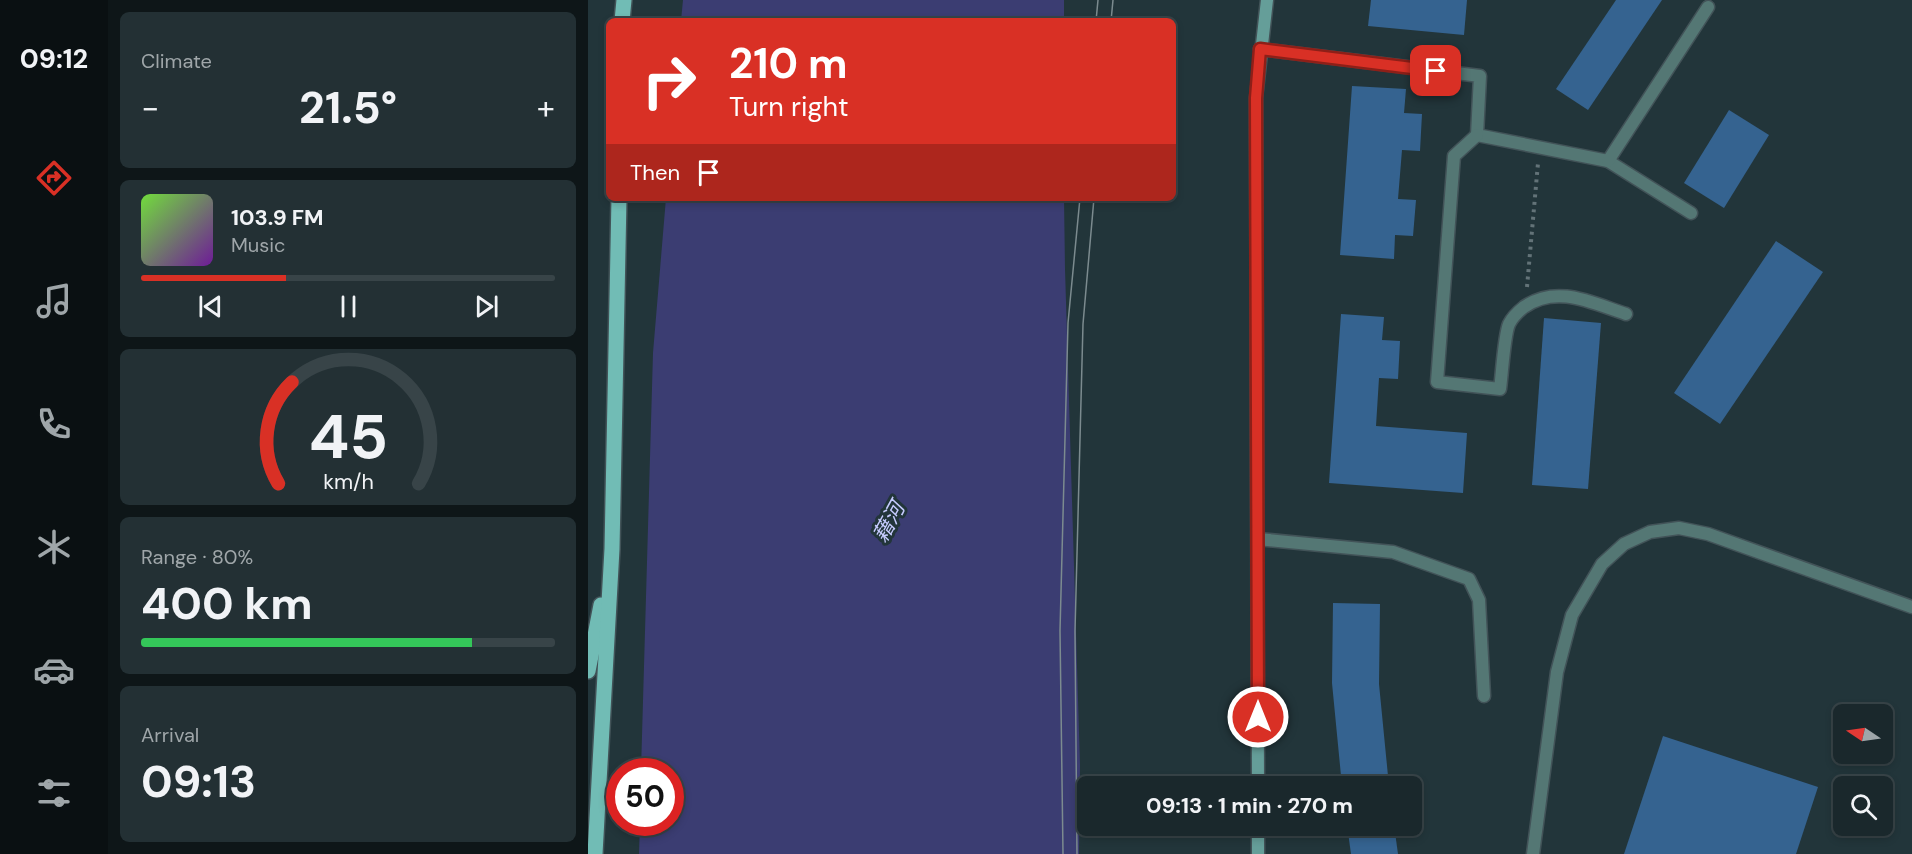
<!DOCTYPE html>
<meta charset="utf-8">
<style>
:root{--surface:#1a282c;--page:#233034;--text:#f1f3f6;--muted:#9fa6a9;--line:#384448;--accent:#d93025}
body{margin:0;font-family:"DM Sans","Noto Sans SC",sans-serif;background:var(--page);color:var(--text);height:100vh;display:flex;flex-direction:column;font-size:22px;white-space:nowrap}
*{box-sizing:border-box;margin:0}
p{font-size:20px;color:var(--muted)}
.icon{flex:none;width:33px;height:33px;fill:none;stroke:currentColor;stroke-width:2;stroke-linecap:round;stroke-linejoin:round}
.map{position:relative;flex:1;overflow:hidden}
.panel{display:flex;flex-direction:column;gap:12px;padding:12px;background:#0e1618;width:480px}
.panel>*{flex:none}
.top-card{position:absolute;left:18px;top:18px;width:570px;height:183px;border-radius:9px;box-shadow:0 3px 9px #0003,0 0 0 2px var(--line);background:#d93025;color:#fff;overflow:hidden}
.needle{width:39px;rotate:283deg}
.controls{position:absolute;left:1245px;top:704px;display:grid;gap:12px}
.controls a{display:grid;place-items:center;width:60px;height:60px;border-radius:9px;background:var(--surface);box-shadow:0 3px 9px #0003,0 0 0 2px var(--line);font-size:30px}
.speed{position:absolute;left:18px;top:758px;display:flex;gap:12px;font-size:30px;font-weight:700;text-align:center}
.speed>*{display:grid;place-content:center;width:78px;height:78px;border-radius:50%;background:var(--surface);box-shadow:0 3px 9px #0003,0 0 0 2px var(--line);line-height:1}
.speed .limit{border:9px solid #d22;background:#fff;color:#111}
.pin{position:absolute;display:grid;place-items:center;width:51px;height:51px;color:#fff;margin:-26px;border-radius:12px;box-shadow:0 3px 9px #0006}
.me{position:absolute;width:66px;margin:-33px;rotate:0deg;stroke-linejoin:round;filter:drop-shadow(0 0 4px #0008)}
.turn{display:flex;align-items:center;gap:21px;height:126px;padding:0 24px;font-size:27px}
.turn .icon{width:78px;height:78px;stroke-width:2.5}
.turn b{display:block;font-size:42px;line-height:51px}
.then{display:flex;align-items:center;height:57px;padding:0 24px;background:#0003;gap:12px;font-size:22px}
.big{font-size:45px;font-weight:700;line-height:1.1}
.panel .card{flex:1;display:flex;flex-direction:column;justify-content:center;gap:9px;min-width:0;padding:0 21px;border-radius:9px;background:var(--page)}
.panel .dial{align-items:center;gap:0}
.dial svg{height:156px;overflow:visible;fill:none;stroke:var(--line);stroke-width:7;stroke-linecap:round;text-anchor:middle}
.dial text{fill:var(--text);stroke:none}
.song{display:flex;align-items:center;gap:18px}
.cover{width:72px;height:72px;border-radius:9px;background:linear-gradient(135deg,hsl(100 70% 55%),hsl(280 70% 35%))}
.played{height:6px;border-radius:3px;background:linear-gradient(90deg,var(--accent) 35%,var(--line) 35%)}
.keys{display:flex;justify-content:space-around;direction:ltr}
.heat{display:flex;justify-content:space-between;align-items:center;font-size:33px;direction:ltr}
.charge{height:9px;border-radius:4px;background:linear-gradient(90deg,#34c759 80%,var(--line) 0)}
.trip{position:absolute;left:489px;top:776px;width:345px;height:60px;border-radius:9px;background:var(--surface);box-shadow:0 3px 9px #0003,0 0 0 2px var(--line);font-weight:700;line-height:60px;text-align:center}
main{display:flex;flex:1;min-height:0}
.dock{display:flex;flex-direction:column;width:108px;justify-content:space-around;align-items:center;background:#0a1012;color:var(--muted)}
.dock .icon{width:42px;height:42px}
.dock .current{color:var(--accent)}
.dock b{font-size:27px;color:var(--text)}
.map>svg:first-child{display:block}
.water{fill:#3b3d72}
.building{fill:#356390}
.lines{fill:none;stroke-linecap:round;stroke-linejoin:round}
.lane-casing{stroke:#425358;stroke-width:15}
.street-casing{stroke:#425358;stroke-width:15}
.secondary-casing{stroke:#425358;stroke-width:15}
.primary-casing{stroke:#425358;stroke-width:18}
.path{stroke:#637378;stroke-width:4;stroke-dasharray:3 4.5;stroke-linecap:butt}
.lane{stroke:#547774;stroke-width:12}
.street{stroke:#547774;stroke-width:12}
.secondary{stroke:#659e99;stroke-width:12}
.primary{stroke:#71bcb5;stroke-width:15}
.tram{stroke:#7c8b8f;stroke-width:1.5}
.route-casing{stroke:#8d1f18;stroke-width:15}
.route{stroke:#d93025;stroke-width:10}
.labels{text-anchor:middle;stroke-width:6;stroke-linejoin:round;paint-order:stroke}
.water-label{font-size:21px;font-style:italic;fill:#c6cbfe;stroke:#22353a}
</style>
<main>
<nav class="dock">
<b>09:12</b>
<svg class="icon current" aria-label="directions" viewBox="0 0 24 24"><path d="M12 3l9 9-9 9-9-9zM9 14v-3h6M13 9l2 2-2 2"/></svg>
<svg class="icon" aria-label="music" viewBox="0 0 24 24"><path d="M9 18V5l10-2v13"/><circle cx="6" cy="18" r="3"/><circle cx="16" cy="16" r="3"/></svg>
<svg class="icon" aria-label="phone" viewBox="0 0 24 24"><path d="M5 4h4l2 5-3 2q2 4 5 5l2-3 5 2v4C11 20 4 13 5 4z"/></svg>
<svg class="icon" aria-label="climate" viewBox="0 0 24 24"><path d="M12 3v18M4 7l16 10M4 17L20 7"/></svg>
<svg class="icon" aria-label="car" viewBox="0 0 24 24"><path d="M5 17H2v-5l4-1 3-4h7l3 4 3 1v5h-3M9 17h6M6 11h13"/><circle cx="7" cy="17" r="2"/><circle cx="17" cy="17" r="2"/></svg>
<svg class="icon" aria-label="filters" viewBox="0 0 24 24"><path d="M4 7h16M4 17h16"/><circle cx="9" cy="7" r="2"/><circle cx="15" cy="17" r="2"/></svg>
</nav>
<section class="panel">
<div class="card"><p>Climate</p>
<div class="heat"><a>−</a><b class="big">21.5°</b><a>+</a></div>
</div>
<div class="card">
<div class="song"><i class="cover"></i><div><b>103.9 FM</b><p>Music</p></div></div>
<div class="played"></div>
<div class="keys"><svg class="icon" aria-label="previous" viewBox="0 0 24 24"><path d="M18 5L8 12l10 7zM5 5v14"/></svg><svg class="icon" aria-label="pause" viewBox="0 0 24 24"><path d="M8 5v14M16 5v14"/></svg><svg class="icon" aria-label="next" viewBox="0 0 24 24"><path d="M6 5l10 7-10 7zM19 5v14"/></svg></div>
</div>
<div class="card dial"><svg viewBox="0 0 100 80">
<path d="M14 69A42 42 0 1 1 86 69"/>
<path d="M14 69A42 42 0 0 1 21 17" stroke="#d93025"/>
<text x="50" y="56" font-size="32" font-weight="700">45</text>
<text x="50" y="72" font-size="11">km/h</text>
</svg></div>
<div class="card"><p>Range · 80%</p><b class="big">400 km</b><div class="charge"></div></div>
<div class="card"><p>Arrival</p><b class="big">09:13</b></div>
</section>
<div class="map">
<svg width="1324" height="854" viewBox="0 0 1324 854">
<rect width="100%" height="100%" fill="#22353a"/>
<g class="water">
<path d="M95,0H476V21H93Z"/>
<path d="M78,198H476L477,269L492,765L491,854H51L52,822H82V771H53L65,353Z"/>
</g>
<g class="building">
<path d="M783,0H879L876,35L780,26Z"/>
<path d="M1028,0H1074L1000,110L968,89Z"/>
<path d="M764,86L818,89L816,113L834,114L832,151L814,150L810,199L828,200L825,236L807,235L806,259L752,255Z"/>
<path d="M1141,110L1181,135L1136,208L1096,183Z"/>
<path d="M1188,241L1235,272L1132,424L1086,393Z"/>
<path d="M753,314L796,317L794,340L812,341L810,379L791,378L788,426L879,433L875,493L741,483Z"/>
<path d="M956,318L1013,323L1000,489L944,485Z"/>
<path d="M745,603L792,604L791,684L801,786H754L744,683Z"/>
<path d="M1075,736L1230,787L1208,854H1036Z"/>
<path d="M759,825H806L810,854H763Z"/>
</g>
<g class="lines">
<defs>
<g id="lane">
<path d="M670,539L805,552L881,579L891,600L896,696"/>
<path d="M945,854L969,672L984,615L1014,564L1036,544L1062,532L1091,528L1120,534L1324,607"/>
</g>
<g id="street">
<path d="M672,49L892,76L889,135L1020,161L1103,213"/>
<path d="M889,135L866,156L849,382L912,389C914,375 916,336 921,324C924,318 931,311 936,307C969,284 1004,303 1038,314"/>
<path d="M1020,161L1120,7"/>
</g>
<g id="secondary">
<path d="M670,786L668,98L679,0"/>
<path d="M670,854V825"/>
</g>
<g id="primary">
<path d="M34,21L36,0"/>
<path d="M0,671L13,605"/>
<path d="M7,854L24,549L31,198"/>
</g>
</defs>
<use href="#lane" class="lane-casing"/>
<use href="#street" class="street-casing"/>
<use href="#secondary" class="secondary-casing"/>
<use href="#primary" class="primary-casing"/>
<path class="path" d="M939,287L950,163"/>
<use href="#lane" class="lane"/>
<use href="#street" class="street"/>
<use href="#secondary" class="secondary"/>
<use href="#primary" class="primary"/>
<g class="tram">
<path d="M508,21L510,0"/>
<path d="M523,21L525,0"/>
<path d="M475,854L472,631L480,323L492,198"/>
<path d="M489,854L487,631L495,324L506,198"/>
</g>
</g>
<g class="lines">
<defs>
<path id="route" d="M670,717L668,98L672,49L848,71"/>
</defs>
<use href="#route" class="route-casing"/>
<use href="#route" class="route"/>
</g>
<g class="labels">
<g class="water-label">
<text transform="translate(301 522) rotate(-61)" y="7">藉河</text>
</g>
</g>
</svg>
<div class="controls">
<a><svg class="needle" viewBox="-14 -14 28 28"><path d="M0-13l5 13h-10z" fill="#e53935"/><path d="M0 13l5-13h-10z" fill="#9fa6a9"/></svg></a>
<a><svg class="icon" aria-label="search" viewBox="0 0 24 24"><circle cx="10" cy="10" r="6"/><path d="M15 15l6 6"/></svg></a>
</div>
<div class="speed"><div class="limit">50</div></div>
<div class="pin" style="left:848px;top:71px;background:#d93025"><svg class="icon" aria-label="arrive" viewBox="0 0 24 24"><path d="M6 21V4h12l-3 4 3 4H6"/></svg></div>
<svg class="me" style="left:670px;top:717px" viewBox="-20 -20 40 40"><circle r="17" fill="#d93025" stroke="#fff" stroke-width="3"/><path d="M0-11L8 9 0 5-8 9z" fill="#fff"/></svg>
<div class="trip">09:13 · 1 min · 270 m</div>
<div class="top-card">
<div class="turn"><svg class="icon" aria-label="right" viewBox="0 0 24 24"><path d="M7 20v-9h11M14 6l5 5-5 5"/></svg><div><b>210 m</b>Turn right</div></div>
<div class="then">Then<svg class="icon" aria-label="arrive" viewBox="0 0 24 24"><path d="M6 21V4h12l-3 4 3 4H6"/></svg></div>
</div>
</div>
</main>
